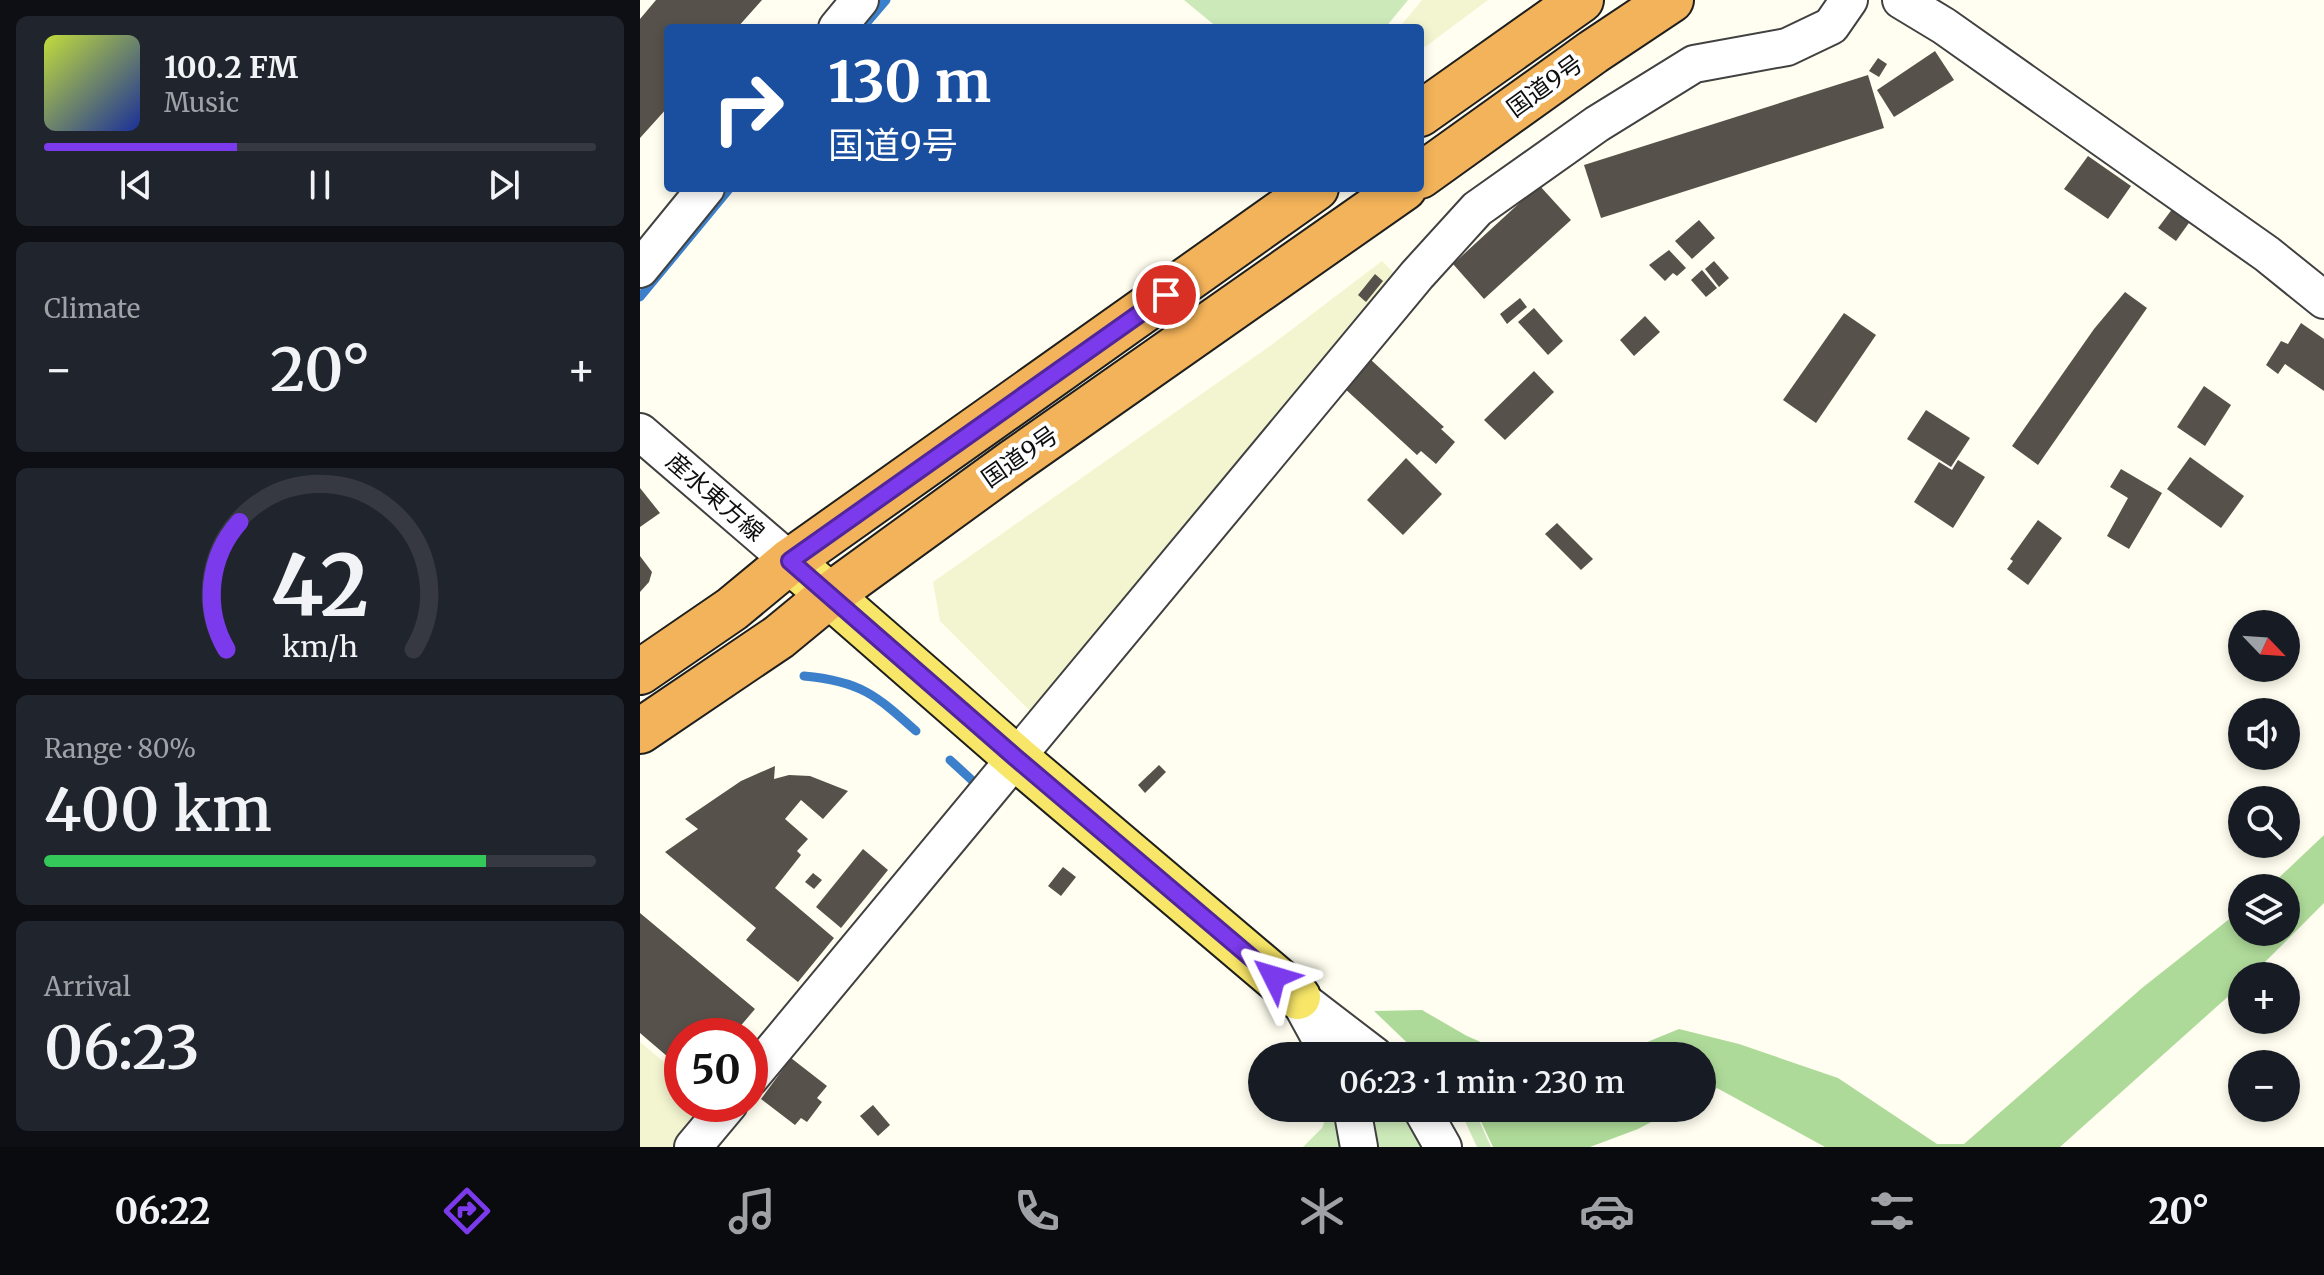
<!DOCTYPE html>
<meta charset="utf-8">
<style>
:root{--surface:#171b24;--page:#20242c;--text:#f1f3f6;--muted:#9ea1a6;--line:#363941;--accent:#7c3aed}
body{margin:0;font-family:Merriweather,"Noto Sans JP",serif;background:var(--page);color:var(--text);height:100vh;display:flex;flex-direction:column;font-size:30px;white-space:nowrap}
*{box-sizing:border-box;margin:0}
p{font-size:26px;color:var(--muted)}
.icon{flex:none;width:44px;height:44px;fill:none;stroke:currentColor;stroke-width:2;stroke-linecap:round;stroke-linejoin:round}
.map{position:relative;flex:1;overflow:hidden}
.drawer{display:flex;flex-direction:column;gap:16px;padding:16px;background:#0d0f14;width:640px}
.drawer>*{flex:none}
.hud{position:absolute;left:24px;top:24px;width:760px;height:168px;border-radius:8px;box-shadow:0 4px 12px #0003;background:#1a4fa0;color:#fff;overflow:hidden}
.needle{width:52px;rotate:115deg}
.controls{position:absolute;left:1588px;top:610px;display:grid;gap:16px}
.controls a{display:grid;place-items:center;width:72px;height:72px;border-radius:50%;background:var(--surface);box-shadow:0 4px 12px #0003;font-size:40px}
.speed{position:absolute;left:24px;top:1018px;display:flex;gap:16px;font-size:40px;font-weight:700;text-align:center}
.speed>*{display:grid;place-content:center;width:104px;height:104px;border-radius:50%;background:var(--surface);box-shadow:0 4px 12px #0003;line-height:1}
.speed .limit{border:12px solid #d22;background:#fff;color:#111}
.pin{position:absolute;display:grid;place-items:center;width:68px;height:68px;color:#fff;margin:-34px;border:4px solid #fff;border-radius:50%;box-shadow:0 2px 8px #0007}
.me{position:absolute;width:88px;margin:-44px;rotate:310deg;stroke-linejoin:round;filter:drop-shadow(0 0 6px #0008)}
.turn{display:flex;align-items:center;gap:28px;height:168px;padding:0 32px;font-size:36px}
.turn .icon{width:104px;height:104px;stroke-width:2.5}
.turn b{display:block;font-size:56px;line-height:68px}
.big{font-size:60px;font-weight:600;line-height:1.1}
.drawer .card{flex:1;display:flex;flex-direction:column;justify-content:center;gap:12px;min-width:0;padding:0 28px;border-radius:12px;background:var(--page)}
.drawer .dial{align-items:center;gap:0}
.dial svg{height:208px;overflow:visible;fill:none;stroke:var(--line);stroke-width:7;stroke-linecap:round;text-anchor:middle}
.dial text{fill:var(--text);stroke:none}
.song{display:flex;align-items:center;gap:24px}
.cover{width:96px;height:96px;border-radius:12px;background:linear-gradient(135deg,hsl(70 70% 55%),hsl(230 70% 35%))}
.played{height:8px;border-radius:4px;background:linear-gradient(90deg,var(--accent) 35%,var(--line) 35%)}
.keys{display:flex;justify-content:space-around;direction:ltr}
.heat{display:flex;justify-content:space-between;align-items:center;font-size:44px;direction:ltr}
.charge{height:12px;border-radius:6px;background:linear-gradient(90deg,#34c759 80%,var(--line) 0)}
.trip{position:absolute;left:608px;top:1042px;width:468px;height:80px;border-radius:40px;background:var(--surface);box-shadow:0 4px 12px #0003;font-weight:600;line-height:80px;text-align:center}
.tabs{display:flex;height:128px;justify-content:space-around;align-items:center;background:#090b0e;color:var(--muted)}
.tabs .icon{width:56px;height:56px}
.tabs .on{color:var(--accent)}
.tabs b{font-size:36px;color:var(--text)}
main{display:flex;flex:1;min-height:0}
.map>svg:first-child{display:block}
.farmland{fill:#f3f5d0}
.green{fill:#cce9b9}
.forest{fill:#aeda99}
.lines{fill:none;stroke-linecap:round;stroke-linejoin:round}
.stream{stroke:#3c80cc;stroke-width:9}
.building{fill:#57514b}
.minor-casing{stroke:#414141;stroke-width:40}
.major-casing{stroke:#1f1f1f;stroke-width:48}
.highway-casing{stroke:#1f1f1f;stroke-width:48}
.minor{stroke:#fff;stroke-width:36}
.major{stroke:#f7e667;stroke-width:44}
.highway{stroke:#f3b35a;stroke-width:44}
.route-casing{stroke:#51269a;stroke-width:20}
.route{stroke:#7c3aed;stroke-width:14}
.labels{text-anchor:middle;stroke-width:8;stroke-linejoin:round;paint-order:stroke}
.street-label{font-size:24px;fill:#0e0e0e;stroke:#fff}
</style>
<main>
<section class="drawer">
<div class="card">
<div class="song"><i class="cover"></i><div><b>100.2 FM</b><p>Music</p></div></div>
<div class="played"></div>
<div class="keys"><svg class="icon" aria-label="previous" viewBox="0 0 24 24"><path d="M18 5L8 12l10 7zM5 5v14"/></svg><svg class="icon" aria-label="pause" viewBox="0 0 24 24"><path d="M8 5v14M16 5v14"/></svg><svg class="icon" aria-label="next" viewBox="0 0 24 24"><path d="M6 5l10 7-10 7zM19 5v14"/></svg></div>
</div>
<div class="card"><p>Climate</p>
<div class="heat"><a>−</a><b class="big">20°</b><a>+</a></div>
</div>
<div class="card dial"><svg viewBox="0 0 100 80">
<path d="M14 69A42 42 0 1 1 86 69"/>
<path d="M14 69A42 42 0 0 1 19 20" stroke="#7c3aed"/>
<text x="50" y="56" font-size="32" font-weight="700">42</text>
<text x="50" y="72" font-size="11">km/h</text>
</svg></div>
<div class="card"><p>Range · 80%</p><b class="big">400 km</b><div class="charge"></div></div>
<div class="card"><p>Arrival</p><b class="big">06:23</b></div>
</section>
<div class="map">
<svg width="1684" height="1147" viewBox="0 0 1684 1147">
<rect width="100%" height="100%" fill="#fffef0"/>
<g class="farmland">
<path d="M782,0H848L785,47L780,44V28H759Z"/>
<path d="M742,261L759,278L398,719L300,621L293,582L630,346Z"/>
<path d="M0,1042L42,1077V1104H74L42,1147H0Z"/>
</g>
<g class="green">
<path d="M544,0H768L745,28H578Z"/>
<path d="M690,1108H699L705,1147H663L682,1128Z"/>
<path d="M730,1108H768L791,1147H734Z"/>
<path d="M819,1108H829L837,1116L851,1147H837Z"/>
</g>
<g class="forest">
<path d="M1684,835V903L1611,976H1602V984L1420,1147H1185L1077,1088L1062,1096V1056H973L1039,1029L1099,1044L1198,1078L1297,1144H1324L1502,988L1602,909V932H1646V888H1628Z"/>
<path d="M782,1010L827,1036L873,1056H781L734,1011Z"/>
<path d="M832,1108H1038L998,1129L950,1147H853L838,1115Z"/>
</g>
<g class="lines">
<g class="stream">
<path d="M222,28L246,0"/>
<path d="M0,297L90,188"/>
<path d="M164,676C220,681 236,695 276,731"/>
<path d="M310,760L335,783L331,788"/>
</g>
</g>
<g class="building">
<path d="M16,0H122L97,28H28V107L0,138V19Z"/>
<path d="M1295,51L1314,80L1254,117L1237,90Z"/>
<path d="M1238,58L1247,64L1239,77L1229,71Z"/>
<path d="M1228,75L1244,128L961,218L944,165Z"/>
<path d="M1448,156L1491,186L1468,219L1424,189Z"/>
<path d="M899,185L931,220L844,299L813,264Z"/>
<path d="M1533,208L1551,220L1536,241L1518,228Z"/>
<path d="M1059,220L1075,238L1052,259L1035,241Z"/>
<path d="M1029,250L1046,268L1037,276L1033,273L1025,281L1009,265Z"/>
<path d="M1074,261L1089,278L1079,287L1065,269Z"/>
<path d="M1062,270L1077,288L1066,297L1051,280Z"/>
<path d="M735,274L743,281L726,302L718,295Z"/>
<path d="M1485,292L1507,308L1398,465L1372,446L1454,329Z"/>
<path d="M880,298L887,307L867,324L860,314Z"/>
<path d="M894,308L923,341L908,355L878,322Z"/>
<path d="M1204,313L1236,335L1176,423L1143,400Z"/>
<path d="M1005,316L1020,332L994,356L980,340Z"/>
<path d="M1661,323L1684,339V391L1645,364L1638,374L1626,365L1641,341L1648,344Z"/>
<path d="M730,359L804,427L801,429L815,442L796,464L781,451L777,455L703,387Z"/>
<path d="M894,371L914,392L865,440L844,420Z"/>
<path d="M1564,386L1591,405L1565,446L1537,427Z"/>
<path d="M1286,410L1330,438L1311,467L1267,439Z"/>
<path d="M1550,457L1604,496L1581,528L1527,489Z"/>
<path d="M766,458L802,494L763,535L727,500Z"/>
<path d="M1318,460L1345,477L1313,528L1274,502L1299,462L1312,470Z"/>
<path d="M1481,469L1522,493L1489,549L1467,536L1488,498L1470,487Z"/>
<path d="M0,488L20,513L0,527Z"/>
<path d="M1398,520L1422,538L1388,585L1367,569L1373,561L1370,559Z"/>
<path d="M917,523L953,559L941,570L905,534Z"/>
<path d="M0,556L12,572L9,582L0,592Z"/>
<path d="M519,765L526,772L505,793L498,785Z"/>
<path d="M135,766L134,779L149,775L170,776L208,791L183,819L161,800L145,819L168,839L157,851L161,855L135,888L194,938L158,982L106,940L116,928L25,852L58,829L45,819L101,781Z"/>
<path d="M223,849L248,870L201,928L176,907Z"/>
<path d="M423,867L436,877L421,896L408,886Z"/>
<path d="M173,873L182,880L174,889L165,882Z"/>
<path d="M0,913L115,1009L92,1036H42V1069L0,1033Z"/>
<path d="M151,1058L187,1086L177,1098L182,1102L167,1122L161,1118L155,1125L121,1099Z"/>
<path d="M233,1105L250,1125L238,1136L220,1116Z"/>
</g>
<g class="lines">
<defs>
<g id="minor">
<path d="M1261,0L1304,26L1627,254L1684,300"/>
<path d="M197,28L220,0"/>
<path d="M0,269L66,188"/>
<path d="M0,432L150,561"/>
<path d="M658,997L735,1056"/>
<path d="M662,1005L690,1056"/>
<path d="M110,1078L777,275L837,209L957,124L1054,64L1147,47L1191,26L1209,0"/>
<path d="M712,1108L719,1147"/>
<path d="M781,1108L803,1147"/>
<path d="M53,1147L89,1104"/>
</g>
<path id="major" d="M150,561L376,758L658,997"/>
<g id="highway">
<path d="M780,114L941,0"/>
<path d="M780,176L953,52L1031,0"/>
<path d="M0,672L92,609L150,561L676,188"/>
<path d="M0,731L139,637L190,595L373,462L764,188"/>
</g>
</defs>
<use href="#minor" class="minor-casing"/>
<use href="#major" class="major-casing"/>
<use href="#highway" class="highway-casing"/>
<use href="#minor" class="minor"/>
<use href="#major" class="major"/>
<use href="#highway" class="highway"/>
</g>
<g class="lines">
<defs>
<path id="route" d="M526,295L150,561L376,758L634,977"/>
</defs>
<use href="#route" class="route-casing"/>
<use href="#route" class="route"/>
</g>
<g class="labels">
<g class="street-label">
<text transform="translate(905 86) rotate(-36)" y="8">国道9号</text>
<text transform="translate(380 457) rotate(-35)" y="8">国道9号</text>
<text transform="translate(75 497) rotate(41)" y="8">産水東方線</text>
</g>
</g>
</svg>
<div class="controls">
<a><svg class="needle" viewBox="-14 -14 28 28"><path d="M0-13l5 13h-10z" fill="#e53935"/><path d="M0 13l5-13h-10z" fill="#9ea1a6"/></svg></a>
<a><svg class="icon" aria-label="sound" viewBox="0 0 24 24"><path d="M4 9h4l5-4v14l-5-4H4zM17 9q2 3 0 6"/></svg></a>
<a><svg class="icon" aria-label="search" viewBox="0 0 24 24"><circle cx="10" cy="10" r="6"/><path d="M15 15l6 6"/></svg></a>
<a><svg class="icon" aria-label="layers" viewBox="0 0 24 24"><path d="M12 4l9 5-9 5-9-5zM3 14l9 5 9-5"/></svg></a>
<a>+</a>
<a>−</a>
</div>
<div class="speed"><div class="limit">50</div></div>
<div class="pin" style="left:526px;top:295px;background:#d93025"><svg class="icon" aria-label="arrive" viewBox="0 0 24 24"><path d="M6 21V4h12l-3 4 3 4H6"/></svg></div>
<svg class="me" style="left:634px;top:977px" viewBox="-20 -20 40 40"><path d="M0-17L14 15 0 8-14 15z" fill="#7c3aed" stroke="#fff" stroke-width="4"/></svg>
<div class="trip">06:23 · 1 min · 230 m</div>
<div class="hud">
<div class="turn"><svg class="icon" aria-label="right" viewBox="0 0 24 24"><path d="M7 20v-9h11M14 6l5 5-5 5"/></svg><div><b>130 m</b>国道9号</div></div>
</div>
</div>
</main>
<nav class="tabs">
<b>06:22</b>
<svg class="icon on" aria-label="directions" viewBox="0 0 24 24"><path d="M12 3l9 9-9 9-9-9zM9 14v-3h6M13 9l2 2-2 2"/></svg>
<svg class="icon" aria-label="music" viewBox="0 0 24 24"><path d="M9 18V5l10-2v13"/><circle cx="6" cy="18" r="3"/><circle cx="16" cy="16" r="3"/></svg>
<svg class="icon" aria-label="phone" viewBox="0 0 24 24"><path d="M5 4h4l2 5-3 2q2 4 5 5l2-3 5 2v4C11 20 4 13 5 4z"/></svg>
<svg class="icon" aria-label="climate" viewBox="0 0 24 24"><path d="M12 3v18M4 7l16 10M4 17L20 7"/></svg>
<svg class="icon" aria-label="car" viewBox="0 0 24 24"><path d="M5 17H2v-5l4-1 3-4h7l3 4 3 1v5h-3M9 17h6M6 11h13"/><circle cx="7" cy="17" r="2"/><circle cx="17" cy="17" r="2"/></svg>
<svg class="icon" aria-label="filters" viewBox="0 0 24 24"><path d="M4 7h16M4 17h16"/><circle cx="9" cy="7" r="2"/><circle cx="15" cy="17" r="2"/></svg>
<b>20°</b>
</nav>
